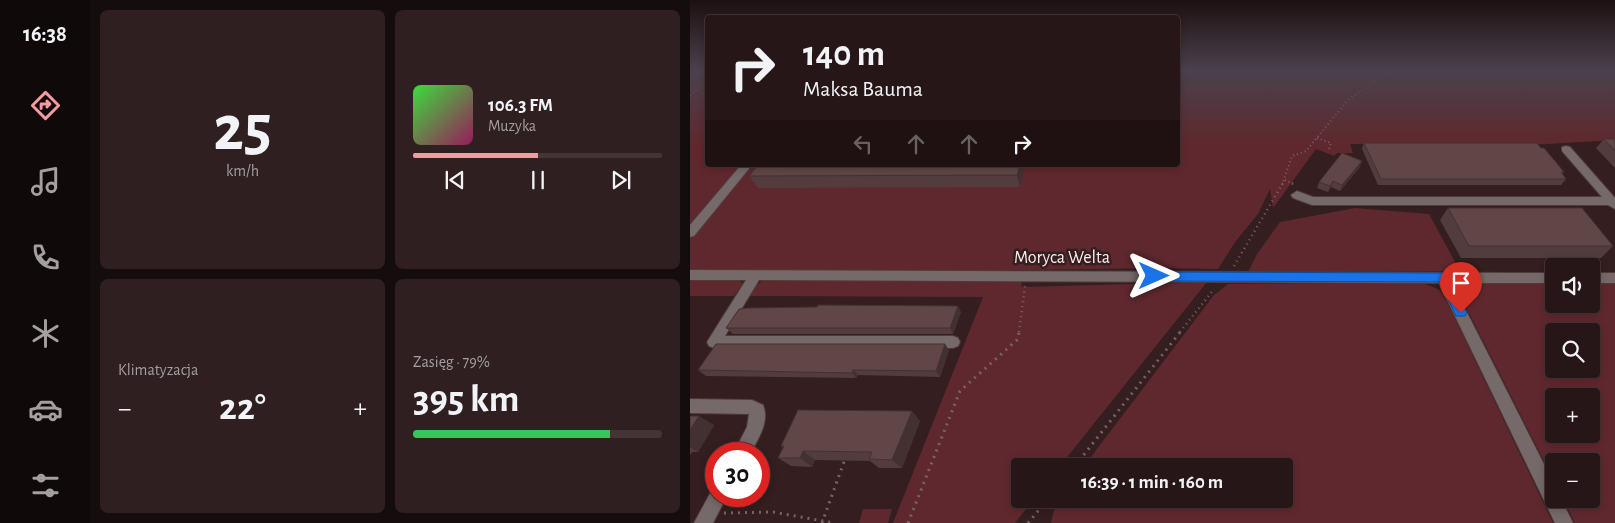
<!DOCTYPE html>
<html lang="pl">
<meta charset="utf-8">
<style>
:root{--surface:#271617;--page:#2f1f20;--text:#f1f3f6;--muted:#a49fa1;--line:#433536;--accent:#f49aa0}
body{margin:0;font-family:"Alegreya Sans",sans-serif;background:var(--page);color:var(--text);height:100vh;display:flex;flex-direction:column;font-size:19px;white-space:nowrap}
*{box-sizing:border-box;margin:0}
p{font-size:16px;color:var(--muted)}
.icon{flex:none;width:28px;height:28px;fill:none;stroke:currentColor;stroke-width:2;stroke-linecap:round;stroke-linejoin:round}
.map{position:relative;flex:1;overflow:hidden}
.details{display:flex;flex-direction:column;gap:10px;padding:10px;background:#150c0d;width:600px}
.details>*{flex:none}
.top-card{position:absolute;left:15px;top:15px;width:475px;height:152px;border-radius:5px;box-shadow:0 2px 8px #0003,0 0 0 1px var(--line);background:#271617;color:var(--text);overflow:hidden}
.fabs{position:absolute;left:855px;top:258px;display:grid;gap:10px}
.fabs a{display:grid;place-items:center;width:55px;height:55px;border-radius:5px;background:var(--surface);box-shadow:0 2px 8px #0003,0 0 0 1px var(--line);font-size:25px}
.speed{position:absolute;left:15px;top:442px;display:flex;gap:10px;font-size:25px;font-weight:700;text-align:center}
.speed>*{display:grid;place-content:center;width:65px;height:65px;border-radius:50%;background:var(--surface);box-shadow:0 2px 8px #0003,0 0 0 1px var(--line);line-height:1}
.speed .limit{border:8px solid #d22;background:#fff;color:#111}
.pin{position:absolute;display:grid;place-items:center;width:42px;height:42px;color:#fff;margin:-51px -21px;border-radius:50% 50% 50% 0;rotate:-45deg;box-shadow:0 0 5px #0007}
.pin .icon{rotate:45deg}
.me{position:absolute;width:55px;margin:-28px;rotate:90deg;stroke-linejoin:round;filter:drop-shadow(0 0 4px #0008)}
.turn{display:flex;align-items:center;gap:18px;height:105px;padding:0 15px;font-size:22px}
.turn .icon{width:65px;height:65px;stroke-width:2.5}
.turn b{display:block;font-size:35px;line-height:42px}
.lanes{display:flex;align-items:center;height:48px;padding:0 15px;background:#0003;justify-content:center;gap:25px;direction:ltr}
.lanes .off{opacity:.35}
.big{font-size:38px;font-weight:600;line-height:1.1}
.details .tile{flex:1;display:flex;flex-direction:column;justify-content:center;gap:8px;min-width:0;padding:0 18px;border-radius:8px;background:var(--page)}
.details .dial{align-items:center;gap:0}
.dial b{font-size:65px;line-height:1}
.song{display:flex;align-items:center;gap:15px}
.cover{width:60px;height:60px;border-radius:8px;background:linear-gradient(135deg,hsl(120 70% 55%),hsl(330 70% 35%))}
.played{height:5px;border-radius:2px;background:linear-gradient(90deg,var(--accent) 50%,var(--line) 50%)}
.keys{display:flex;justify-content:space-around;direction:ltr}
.heat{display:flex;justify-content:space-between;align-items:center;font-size:28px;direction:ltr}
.charge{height:8px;border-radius:4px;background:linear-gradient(90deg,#34c759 79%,var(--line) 0)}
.details .tiles{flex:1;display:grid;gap:10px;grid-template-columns:repeat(2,1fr)}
.trip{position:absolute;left:321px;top:458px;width:282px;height:50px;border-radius:5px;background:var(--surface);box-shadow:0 2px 8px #0003,0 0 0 1px var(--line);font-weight:600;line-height:50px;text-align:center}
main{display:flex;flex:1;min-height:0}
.tabs{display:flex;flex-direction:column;width:90px;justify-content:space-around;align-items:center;background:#100909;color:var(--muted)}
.tabs .icon{width:35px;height:35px}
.tabs .active{color:var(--accent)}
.tabs b{font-size:22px;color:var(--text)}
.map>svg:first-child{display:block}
.green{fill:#5f282e;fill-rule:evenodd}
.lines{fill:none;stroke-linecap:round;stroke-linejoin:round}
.minor-casing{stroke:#503b3c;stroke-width:2}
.path-far2{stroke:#796465;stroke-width:2;stroke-dasharray:1 3;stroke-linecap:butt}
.path-far1{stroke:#796465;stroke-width:2.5;stroke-dasharray:1 4;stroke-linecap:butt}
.path{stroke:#796465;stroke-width:3;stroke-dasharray:2 5;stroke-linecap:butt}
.minor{fill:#756969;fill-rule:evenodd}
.wall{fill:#533c3d}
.shaded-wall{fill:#433132}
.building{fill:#604647;stroke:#433132}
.route{fill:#1a73e8;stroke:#114b97}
.labels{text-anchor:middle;stroke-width:5;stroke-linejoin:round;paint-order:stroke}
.street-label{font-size:18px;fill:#fdeced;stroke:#341e1f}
</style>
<main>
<nav class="tabs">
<b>16:38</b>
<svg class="icon active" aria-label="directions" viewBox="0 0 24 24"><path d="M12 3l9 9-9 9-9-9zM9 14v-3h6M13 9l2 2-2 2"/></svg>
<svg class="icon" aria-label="music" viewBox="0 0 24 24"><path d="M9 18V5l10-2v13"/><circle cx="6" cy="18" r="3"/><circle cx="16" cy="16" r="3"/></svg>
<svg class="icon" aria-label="phone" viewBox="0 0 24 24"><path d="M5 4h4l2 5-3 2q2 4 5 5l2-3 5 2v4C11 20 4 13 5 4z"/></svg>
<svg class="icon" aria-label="climate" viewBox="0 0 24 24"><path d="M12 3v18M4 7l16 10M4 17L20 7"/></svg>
<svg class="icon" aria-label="car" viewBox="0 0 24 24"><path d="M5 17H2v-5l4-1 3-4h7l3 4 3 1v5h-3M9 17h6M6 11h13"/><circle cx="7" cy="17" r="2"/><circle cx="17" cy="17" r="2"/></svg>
<svg class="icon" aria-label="filters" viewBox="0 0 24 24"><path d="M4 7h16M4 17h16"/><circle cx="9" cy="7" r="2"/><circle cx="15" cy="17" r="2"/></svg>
</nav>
<section class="details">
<div class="tiles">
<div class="tile dial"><b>25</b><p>km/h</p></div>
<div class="tile">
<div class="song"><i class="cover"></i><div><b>106.3 FM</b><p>Muzyka</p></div></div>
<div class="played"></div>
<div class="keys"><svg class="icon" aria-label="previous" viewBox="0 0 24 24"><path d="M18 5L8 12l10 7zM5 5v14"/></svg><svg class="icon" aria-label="pause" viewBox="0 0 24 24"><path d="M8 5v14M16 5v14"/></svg><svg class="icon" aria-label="next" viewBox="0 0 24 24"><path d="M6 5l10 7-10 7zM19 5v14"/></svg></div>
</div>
<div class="tile"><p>Klimatyzacja</p>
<div class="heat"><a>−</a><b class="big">22°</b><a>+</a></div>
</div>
<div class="tile"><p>Zasięg · 79%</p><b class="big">395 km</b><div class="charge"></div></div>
</div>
</section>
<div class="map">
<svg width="925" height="523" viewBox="0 0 925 523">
<rect width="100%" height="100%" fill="#341e1f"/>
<g class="green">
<path d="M0,70H17L18,165H488V70H925V140L857,144H660L663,153H647L644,156L626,149L583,208L580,189L568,214L545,242L528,269L469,268L283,271L0,270Z"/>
<path d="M665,208L739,214L770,271L558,272L567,254L590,222Z"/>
<path d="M0,281H50L53,284L44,296H0Z"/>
<path d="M72,281H331L332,287L517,282L370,466H330V499H344L325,523H203L293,297L60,296L66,285Z"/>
<path d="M733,283L750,290L757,302L863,523H361L364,510L372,499H595V466H394L524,295L538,284Z"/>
<path d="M782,283L864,284V304H901V284H925V523H885L873,499H901V461H864V481L772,299V288ZM864,331H901V369H864ZM864,396H901V434H864Z"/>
<path d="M173,509H202L198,523H169Z"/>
</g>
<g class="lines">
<defs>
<g id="minor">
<path d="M876,146L880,147L925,198V209L918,205H622L603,198L601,195L607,191L623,197H912L872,151V147Z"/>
<path d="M51,165H62L4,236L0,237V225Z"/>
<path d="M0,270L864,273V283H762L864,484V499H871L883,523H865L749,283L69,280L35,336H263L268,338L270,342L268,346L263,348H24L19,346L17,342L56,280H0Z"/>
<rect x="901" y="273" width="24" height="10"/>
<path d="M0,399L62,400L73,405C80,422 68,439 60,454H43L57,427L59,414L0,413Z"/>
<path d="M26,488V496H37L23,523H4L22,490Z"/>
</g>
</defs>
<use href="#minor" class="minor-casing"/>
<g class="path-far2">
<path d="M0,96L18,80"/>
<path d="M627,138L641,143L639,149"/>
<path d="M595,180L604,185"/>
<path d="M592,185L602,156L616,151L658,100L691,77L697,70"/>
</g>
<g class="path-far1">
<path d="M602,183L605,185"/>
<path d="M544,266L593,183"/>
<path d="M329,332L335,286"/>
<path d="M490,332L524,289"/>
</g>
<g class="path">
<path d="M385,466L491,331"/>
<path d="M34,513L83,512L144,523"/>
<path d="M132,523L155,459"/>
<path d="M218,523L270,391L328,339L329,331"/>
<path d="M338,523L358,499"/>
</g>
<use href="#minor" class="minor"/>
</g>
<g class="wall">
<path d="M914,139H925V168L906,148Z"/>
<path d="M674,143L851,148L874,172L872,174L876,179L871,185H688L672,149Z"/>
<path d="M336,165L330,187L68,188L59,176Z"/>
<path d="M670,167L650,191L641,187L638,192L627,188L629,182Z"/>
<path d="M758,208L923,246L911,258H771L750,220Z"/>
<path d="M271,312L263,334H43L36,328Z"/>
<path d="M259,350L250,377L168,375L166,378L16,376L8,370Z"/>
<path d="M0,416L24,425L8,452H2L0,455Z"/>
<path d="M230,421L212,468H189L180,461L125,460L122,467L101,466L88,458L93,447L91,446Z"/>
</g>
<g class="shaded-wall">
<path d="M672,161L670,167L650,191L652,185Z"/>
<path d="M330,165H336L330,187L327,175Z"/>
<path d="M643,181L641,187L638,192L640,186Z"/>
<path d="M268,306L271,312L263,334L260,328Z"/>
<path d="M255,344L259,350L250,377L246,371Z"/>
<path d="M163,370L168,375L166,378L162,373Z"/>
<path d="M222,411L230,421L212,468L202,460Z"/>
<path d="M9,416L24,425L8,452L0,447V430Z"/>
<path d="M113,451L125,460L122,467L110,458Z"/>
</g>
<g class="building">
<path d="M914,139H925V151Z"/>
<path d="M674,143H847L851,148H854L874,172H871L876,179H691Z"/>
<path d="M652,153L672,161L652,185L643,181L640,186L629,182Z"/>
<path d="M68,165H330L327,175L59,176Z"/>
<path d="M758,208H892L923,246H779Z"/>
<path d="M128,305L268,306L260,328H36L49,309L58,308L127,307Z"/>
<path d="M26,344H255L246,371L163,370L162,373L8,370Z"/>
<path d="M108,410L222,411L202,460L179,459L182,452L113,451L110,458H88L94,446H91Z"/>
<path d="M0,416H9L0,430Z"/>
</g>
<linearGradient id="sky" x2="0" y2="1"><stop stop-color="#1d1011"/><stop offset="0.49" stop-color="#4a414d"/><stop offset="1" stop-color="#4a414d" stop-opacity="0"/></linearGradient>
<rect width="925" height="143" fill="url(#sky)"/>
<path class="route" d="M464,272L753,273L757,275L777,313L775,316H766L750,282L464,281L458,276Z"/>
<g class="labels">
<g class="street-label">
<text x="372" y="263">Moryca Welta</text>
</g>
</g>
</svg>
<div class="fabs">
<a><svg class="icon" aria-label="sound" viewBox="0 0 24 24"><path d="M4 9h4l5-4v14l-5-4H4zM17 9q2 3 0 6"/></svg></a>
<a><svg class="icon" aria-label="search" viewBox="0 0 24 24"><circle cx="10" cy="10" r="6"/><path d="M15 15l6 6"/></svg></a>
<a>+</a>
<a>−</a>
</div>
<div class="speed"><div class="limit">30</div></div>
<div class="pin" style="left:771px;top:313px;background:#d93025"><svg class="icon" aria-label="arrive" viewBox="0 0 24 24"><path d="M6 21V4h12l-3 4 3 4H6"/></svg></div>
<svg class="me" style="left:464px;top:276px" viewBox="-20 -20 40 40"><path d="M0-17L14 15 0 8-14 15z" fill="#1a73e8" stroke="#fff" stroke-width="4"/></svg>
<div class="trip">16:39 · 1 min · 160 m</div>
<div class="top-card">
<div class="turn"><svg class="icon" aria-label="right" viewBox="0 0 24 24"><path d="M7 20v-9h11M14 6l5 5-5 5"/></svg><div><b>140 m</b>Maksa Bauma</div></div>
<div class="lanes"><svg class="icon off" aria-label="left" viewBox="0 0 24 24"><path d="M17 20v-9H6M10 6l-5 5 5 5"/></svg><svg class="icon off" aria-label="ahead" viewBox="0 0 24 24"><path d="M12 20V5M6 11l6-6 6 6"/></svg><svg class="icon off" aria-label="ahead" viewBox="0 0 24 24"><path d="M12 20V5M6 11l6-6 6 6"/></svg><svg class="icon" aria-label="right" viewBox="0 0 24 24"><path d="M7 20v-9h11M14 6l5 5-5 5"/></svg></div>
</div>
</div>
</main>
